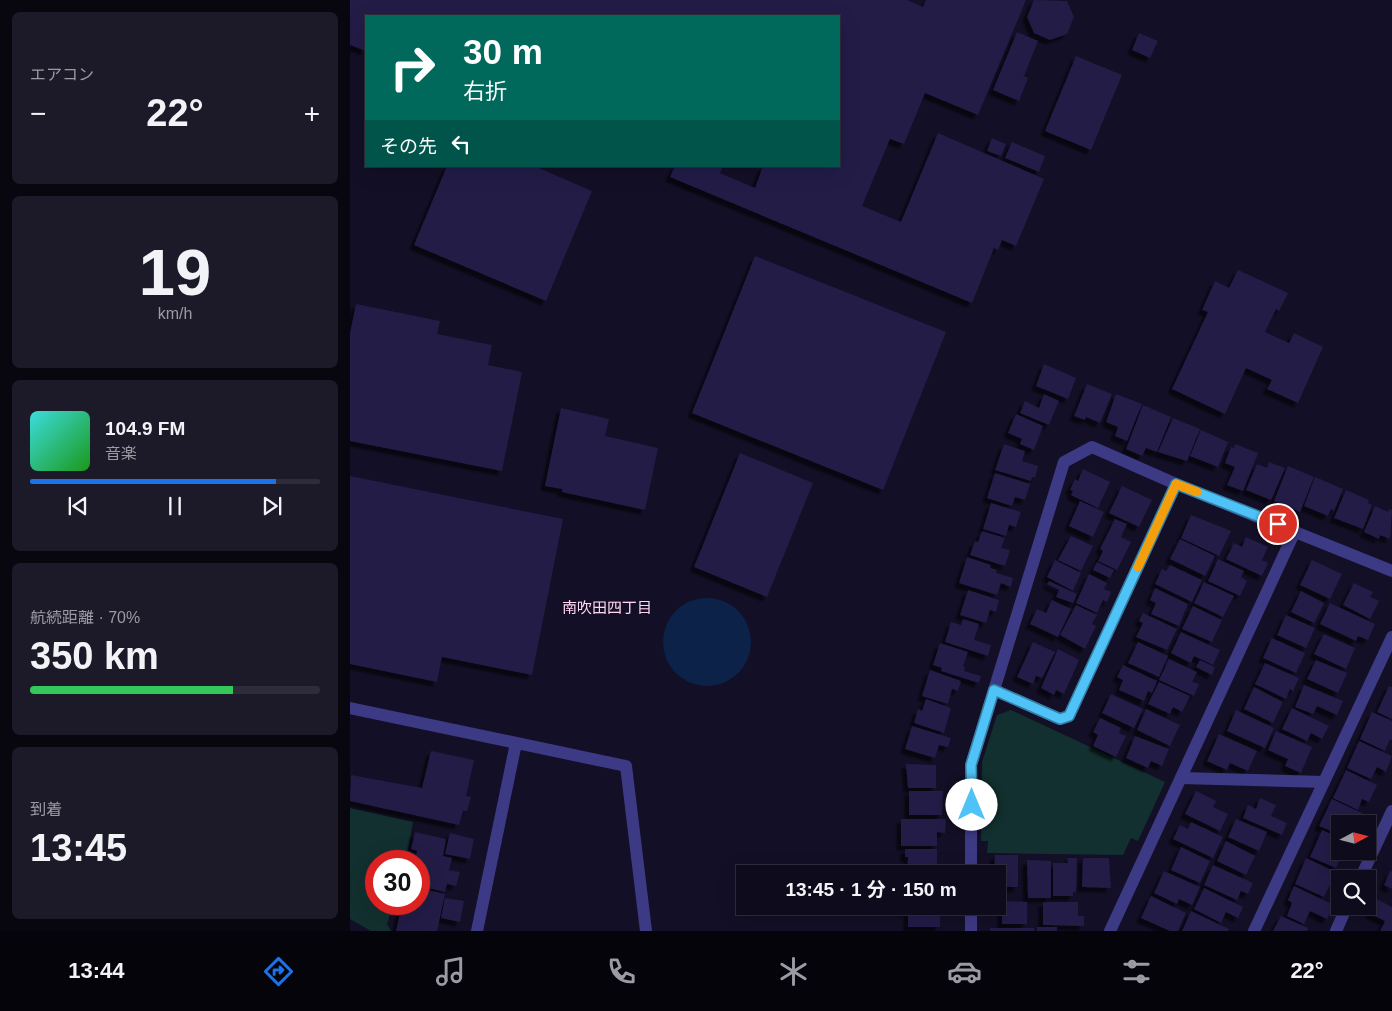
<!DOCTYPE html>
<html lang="ja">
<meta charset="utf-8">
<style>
:root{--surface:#0e0b1c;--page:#1c1929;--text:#f1f3f6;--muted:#9b9ba3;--line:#2e2b3b;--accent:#1a73e8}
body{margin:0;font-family:Arial,"Noto Sans JP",sans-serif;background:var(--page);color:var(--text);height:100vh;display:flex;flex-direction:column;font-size:19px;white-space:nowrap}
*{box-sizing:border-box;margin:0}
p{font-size:16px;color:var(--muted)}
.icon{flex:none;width:28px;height:28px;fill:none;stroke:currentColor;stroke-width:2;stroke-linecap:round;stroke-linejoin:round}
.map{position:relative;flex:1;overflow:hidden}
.details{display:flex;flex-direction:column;gap:12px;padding:12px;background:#08060f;width:350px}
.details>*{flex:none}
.top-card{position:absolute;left:15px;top:15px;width:475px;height:152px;border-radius:0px;box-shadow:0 5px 20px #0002,0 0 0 1px var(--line);background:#00695c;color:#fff;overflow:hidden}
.needle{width:32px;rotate:83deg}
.controls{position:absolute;left:981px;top:815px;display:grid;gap:10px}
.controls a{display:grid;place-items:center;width:45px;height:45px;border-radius:0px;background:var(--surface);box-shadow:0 5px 20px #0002,0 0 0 1px var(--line);font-size:25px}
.speed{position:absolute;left:15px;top:850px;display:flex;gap:10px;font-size:25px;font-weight:700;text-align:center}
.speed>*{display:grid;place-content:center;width:65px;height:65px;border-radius:50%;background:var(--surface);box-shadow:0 5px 20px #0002,0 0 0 1px var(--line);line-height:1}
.speed .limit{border:8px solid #d22;background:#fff;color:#111}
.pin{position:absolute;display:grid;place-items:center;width:42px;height:42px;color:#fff;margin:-21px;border:2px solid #fff;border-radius:50%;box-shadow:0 1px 5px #0007}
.me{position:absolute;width:55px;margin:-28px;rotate:0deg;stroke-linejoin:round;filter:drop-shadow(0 0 4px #0008)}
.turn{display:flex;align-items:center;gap:18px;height:105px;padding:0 15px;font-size:22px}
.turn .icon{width:65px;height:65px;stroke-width:2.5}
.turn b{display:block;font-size:35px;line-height:42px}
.then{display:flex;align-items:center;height:48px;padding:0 15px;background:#0003;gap:10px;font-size:19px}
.big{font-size:38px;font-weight:700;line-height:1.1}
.details .tile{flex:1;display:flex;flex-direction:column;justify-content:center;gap:8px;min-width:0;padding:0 18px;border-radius:8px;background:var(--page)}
.details .dial{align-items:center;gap:0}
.dial b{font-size:65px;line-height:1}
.song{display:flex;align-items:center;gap:15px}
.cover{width:60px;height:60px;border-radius:8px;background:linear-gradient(135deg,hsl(180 70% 55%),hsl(120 70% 35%))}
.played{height:5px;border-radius:2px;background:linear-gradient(90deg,var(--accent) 85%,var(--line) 85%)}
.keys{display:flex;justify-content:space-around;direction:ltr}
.heat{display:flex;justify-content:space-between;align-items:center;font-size:28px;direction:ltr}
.charge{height:8px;border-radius:4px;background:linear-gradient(90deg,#34c759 70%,var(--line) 0)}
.trip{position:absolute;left:386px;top:865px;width:270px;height:50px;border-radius:0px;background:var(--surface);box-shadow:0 5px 20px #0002,0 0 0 1px var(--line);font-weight:700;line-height:50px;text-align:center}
.menu{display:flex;height:80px;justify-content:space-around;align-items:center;background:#06040b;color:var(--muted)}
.menu .icon{width:35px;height:35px}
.menu .active{color:var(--accent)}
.menu b{font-size:22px;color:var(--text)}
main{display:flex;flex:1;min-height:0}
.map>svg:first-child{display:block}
.green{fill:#12302f}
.water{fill:#0c2248}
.building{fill:#241b47;filter:url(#shadow)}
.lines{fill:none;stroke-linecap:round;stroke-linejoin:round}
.minor{stroke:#3d3a85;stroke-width:12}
.route-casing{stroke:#337fa1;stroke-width:12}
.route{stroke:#4fc3f7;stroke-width:9}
.slow{stroke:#f59e0b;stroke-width:9}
.labels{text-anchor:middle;stroke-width:5;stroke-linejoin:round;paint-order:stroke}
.neighbourhood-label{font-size:15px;fill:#ffd6f0;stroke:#130f26}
</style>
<main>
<section class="details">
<div class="tile"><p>エアコン</p>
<div class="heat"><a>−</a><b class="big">22°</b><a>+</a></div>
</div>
<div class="tile dial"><b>19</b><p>km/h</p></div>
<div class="tile">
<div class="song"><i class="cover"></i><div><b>104.9 FM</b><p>音楽</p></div></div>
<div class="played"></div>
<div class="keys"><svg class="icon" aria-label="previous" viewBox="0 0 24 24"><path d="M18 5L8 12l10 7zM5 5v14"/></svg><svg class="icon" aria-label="pause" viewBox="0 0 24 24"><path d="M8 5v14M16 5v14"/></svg><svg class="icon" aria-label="next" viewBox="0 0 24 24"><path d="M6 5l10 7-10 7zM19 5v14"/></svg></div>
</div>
<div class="tile"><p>航続距離 · 70%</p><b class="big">350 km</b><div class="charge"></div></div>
<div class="tile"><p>到着</p><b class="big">13:45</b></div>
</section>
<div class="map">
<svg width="1042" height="931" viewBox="0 0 1042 931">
<defs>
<filter id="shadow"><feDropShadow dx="-4.5" dy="4.5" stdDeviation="1" flood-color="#0009"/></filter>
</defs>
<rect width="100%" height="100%" fill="#130f26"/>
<g class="green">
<path d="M661,710L815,782L788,841L781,838L773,855L637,853L638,841H631L632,762L647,715Z"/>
<path d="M0,808L63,822L56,861H26V904H43L37,924L41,931H21L0,919Z"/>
</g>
<circle class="water" cx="357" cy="642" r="44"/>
<g class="building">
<path d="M0,0H557L573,7L576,0H676L628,115L575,93L554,144L540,139L512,206L551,222L588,133L694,179L666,246L652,240L648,250L644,248L622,303L320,177L325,166H373L370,173L405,188L413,166H489V16H16V51L0,45Z"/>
<path d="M684,0L717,1L724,17L717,34L700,40L684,33L677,17Z"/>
<path d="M667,32L688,41L674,76L669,74L678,78L669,101L643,90Z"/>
<path d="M789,33L808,41L800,58L782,50Z"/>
<path d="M726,56L772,75L741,150L695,131Z"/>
<path d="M642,138L656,144L651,156L637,151Z"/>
<path d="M662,142L695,156L689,172L655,158Z"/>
<path d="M97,166H184L242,191L196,301L64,245Z"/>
<path d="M405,256L596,332L533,490L342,413Z"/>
<path d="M888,270L938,293L929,311L926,309L915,332L939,343L944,333L973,347L948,403L917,389L922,380L896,368L875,414L822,389L858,312L852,310L865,281L879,288Z"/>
<path d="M6,304L90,321L87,334L142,345L138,365L172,372L152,471L0,441V333Z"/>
<path d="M694,364L726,378L718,399L686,386Z"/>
<path d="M737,384L762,394L750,423L736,417L735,420L724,416Z"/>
<path d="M694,394L709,401L699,425L670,413L675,401L689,408Z"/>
<path d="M766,394L792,404L777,441L765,436L768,427L756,422Z"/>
<path d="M793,405L821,417L807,452L796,448L792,456L776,449Z"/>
<path d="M211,408L259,419L255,436L308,448L295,510L212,492V489L195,486Z"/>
<path d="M666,414L693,426L684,450L670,444L672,439L658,433Z"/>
<path d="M823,418L850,429L837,461L808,452Z"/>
<path d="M851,430L878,442L868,467L840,456Z"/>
<path d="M654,444L675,451L672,461L688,466L685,478L682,477L681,481L645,470Z"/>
<path d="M885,444L908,453L893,491L877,485L885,467L875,463L881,447L884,448Z"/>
<path d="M390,453L463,483L417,597L344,567Z"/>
<path d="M919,462L935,468L921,500L896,490L907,464L917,468Z"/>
<path d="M938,466L964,477L950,512L924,501Z"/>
<path d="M733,469L760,482L748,508L721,495L723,491L720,490L725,479L728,481Z"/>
<path d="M645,473L680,484L675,500L665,497L662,506L637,498Z"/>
<path d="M0,476L213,519L182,675L92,657L87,682L0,664Z"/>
<path d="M965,477L993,489L984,511L981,509L978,516L954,506Z"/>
<path d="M772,486L802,500L789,527L759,513Z"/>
<path d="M996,490L1019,500L1018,503L1022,505L1013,529L984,518Z"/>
<path d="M730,501L754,512L743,537L719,526Z"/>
<path d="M641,503L671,512L666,527L659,525L656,536L633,529Z"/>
<path d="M1025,506L1038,512L1039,509L1042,510L1040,539L1030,535L1029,539L1014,532Z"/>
<path d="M841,515L881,531L869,556L831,538Z"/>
<path d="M765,519L777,524L771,537L781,542L767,570L748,561L753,551L750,549Z"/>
<path d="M632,531L655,538L651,548L660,550L655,566L620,555L625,541L628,542Z"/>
<path d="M721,536L743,546L731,571L708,560Z"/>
<path d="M896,537L918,547L912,560L918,563L912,576L876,559L884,543L892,547Z"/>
<path d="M830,539L865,556L855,576L820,559Z"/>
<path d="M617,557L641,565L640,568L647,570L646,573L663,578L661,587L651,583L647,595L609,583Z"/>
<path d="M868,559L894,571L891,577L897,581L890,596L858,581Z"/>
<path d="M705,560L731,573L723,591L697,577Z"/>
<path d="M962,560L992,574L980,599L950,585Z"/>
<path d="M747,562L764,570L760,578L743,570Z"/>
<path d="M820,565L852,580L842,602L805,584L812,569L816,571Z"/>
<path d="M739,574L757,583L754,589L761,592L757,602L753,600L747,613L726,603Z"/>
<path d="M699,581L727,594L723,603L706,597L709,590L697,584Z"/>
<path d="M854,582L884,596L873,617L844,603Z"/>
<path d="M1004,583L1023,592L1020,597L1029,601L1020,619L993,605Z"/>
<path d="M805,588L838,604L829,626L801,614L806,603L800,600Z"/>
<path d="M618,590L649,600L646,612L640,610L636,623L610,615Z"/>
<path d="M951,591L974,603L964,623L941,612Z"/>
<path d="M702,600L721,609L708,637L680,624L687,609L696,613Z"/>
<path d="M980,603L1025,624L1018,640L1008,636L1006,641L970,624Z"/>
<path d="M726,605L747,615L742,624L746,626L735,649L710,635Z"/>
<path d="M843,606L872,620L862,642L832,629Z"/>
<path d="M793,613L827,629L817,650L786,637L793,623L789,621Z"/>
<path d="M936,615L965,628L956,648L927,635Z"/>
<path d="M613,619L629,624L624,640L641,645L638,656L595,642L601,622L611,625Z"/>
<path d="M831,632L870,650L863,665L844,656L841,663L821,653Z"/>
<path d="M974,634L1005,648L996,669L964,654Z"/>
<path d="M922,638L955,653L946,673L913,658Z"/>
<path d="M683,642L705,652L692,678L686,676L683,684L667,677Z"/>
<path d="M788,642L818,656L809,677L778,663Z"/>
<path d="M590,643L618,652L613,666L615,667L614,671L631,676L629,683L591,671L592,668L583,665Z"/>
<path d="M708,649L729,660L714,694L706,690L704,695L691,688Z"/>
<path d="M819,659L847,672L842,682L849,684L844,696L809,680Z"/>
<path d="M850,660L865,667L862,675L846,667Z"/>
<path d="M966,660L997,673L988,693L957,679Z"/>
<path d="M915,663L949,678L943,691L940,689L936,699L905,684Z"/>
<path d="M773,665L807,681L802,693L798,691L794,701L769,690L773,680L767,677Z"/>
<path d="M580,670L611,681L608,691L602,689L598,704L572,696Z"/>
<path d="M809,682L840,696L832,712L823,707L820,714L798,704Z"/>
<path d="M954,685L993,701L987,715L967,706L963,714L945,707Z"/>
<path d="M1039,686L1042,687V719L1027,712Z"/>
<path d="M904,687L933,702L923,723L894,709Z"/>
<path d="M761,694L793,709L784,728L752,713Z"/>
<path d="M576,699L601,708L594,733L564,723L568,709L572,711Z"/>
<path d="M942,708L979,726L972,739L961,733L957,741L932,729Z"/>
<path d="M796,709L830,725L820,746L787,730Z"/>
<path d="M886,710L924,728L915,748L877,731Z"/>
<path d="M1022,712L1042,721V740L1040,739L1035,751L1010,739Z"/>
<path d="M750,718L771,728L769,733L776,736L766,757L743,746L748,735L743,732Z"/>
<path d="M562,726L601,738L598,747L589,745L585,758L555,749Z"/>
<path d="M926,731L962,747L951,773L935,766L938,759L918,750Z"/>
<path d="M869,734L907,751L898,771L880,763L877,770L857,761Z"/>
<path d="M785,736L819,749L812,766L801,761L798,768L776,758Z"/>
<path d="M1009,741L1042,756L1036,772L1027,767L1021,779L997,768Z"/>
<path d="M81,751L124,760L116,796L121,797L117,811H113L109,825L0,801L1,775L72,788Z"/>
<path d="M556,764L586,765V788H558Z"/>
<path d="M996,770L1027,785L1019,802L1012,799L1008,810L983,798Z"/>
<path d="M559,791H593L592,815H559Z"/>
<path d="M846,791L866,801L863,807L878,814L870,831L835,814Z"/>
<path d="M910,798L926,805L921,816L937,823L932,835L893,818L898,805L906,809Z"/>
<path d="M982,799L1016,815L1012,824H990V835L969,826Z"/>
<path d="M551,819H596L595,833L587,832V846H551Z"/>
<path d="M886,819L917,832L909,851L878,837Z"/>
<path d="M841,822L873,837L863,858L823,839L830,825L838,829Z"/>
<path d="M972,830L990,838V851H993L986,868L960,857Z"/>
<path d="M65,832L96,839L93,856L102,858L99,870L110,872L106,886L97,884L95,892L69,886V861H65L67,851L61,849Z"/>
<path d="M100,833L124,839L120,859L95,854Z"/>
<path d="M876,841L905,856L896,875L867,861Z"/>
<path d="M831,847L860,861L850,883L821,870Z"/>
<path d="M555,849H587V872H557L558,857H555Z"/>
<path d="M645,855H668V887H648V874H644Z"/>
<path d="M717,858H727L726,892H723V896H703V863H718Z"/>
<path d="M733,858H759L761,888L732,887Z"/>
<path d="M956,858L986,872L974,897L945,884Z"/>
<path d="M677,860L701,861V898H678Z"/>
<path d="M863,865L903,883L898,894L891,891L887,900L854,885Z"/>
<path d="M814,871L850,887L842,905L829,899L827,904L804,893Z"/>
<path d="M1040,871L1042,872V889L1034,885Z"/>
<path d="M944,886L984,905L977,919L960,911L954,924L937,916L942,903L938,900Z"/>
<path d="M69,888L95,894L87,931H46L52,904H69Z"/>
<path d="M854,888L893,907L888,918L876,912L871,923L844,909Z"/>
<path d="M801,896L836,913L828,931H820L791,918Z"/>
<path d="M95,898L114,901L110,922L91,918Z"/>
<path d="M1026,899L1042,907V931H1030L1035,921L1020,914Z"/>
<path d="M652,901L677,902V924H652Z"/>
<path d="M693,902H728V916H734V926L693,925Z"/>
<path d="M550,906H590V927H558V912H550Z"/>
<path d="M841,911L879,929L878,931H832Z"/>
<path d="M931,916L958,928L957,931H923Z"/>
<rect x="687" y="927" width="20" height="4"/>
<rect x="640" y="928" width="44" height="3"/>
</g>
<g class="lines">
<g class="minor">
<path d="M644,690L710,719L719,716L826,484"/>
<path d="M0,708L276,766L296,931"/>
<path d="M831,778L974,782"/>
<path d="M621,874V765L714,462L742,447L826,484L1042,571"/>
<path d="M1010,879L1042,811"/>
<path d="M127,931L166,743"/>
<path d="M621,931V906"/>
<path d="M760,931L945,531"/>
<path d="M904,931L1042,637"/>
<path d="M986,931L997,906"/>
</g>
</g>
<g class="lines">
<defs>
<path id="route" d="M622,805L621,765L644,690L710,719L719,716L826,484L928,524"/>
</defs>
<use href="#route" class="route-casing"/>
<use href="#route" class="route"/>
<path class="slow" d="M788,567L826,484L847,492"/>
</g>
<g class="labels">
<g class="neighbourhood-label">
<text x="257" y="613">南吹田四丁目</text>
</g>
</g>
</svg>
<div class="controls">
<a><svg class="needle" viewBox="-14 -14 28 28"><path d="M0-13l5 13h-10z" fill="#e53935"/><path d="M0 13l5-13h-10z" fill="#9b9ba3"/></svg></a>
<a><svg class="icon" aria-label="search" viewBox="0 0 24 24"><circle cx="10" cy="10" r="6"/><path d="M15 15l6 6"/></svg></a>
</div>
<div class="speed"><div class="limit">30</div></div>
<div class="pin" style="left:928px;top:524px;background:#d93025"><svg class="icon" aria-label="arrive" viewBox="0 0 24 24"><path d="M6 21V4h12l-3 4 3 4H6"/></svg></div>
<svg class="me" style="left:622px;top:805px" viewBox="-20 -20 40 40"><circle r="19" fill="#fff"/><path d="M0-13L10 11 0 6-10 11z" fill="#4fc3f7"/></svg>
<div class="trip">13:45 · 1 分 · 150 m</div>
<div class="top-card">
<div class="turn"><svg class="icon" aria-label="right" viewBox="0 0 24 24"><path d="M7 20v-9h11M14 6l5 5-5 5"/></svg><div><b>30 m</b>右折</div></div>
<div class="then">その先<svg class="icon" aria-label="left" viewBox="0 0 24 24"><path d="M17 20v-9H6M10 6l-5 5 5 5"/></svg></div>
</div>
</div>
</main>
<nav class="menu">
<b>13:44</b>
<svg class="icon active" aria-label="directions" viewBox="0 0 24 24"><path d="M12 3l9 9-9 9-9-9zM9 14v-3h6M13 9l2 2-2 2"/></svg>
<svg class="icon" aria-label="music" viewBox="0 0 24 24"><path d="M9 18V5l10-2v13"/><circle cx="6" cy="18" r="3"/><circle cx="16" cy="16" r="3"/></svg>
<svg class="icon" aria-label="phone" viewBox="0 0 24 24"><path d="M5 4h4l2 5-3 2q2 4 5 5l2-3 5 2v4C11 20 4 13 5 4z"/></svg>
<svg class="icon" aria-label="climate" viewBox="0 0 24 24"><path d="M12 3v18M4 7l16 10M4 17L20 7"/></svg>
<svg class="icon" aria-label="car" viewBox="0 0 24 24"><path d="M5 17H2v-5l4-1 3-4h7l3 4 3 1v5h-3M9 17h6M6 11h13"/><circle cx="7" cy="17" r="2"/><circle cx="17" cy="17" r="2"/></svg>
<svg class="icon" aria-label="filters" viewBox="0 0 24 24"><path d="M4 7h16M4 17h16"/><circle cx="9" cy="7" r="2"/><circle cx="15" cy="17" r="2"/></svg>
<b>22°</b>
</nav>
